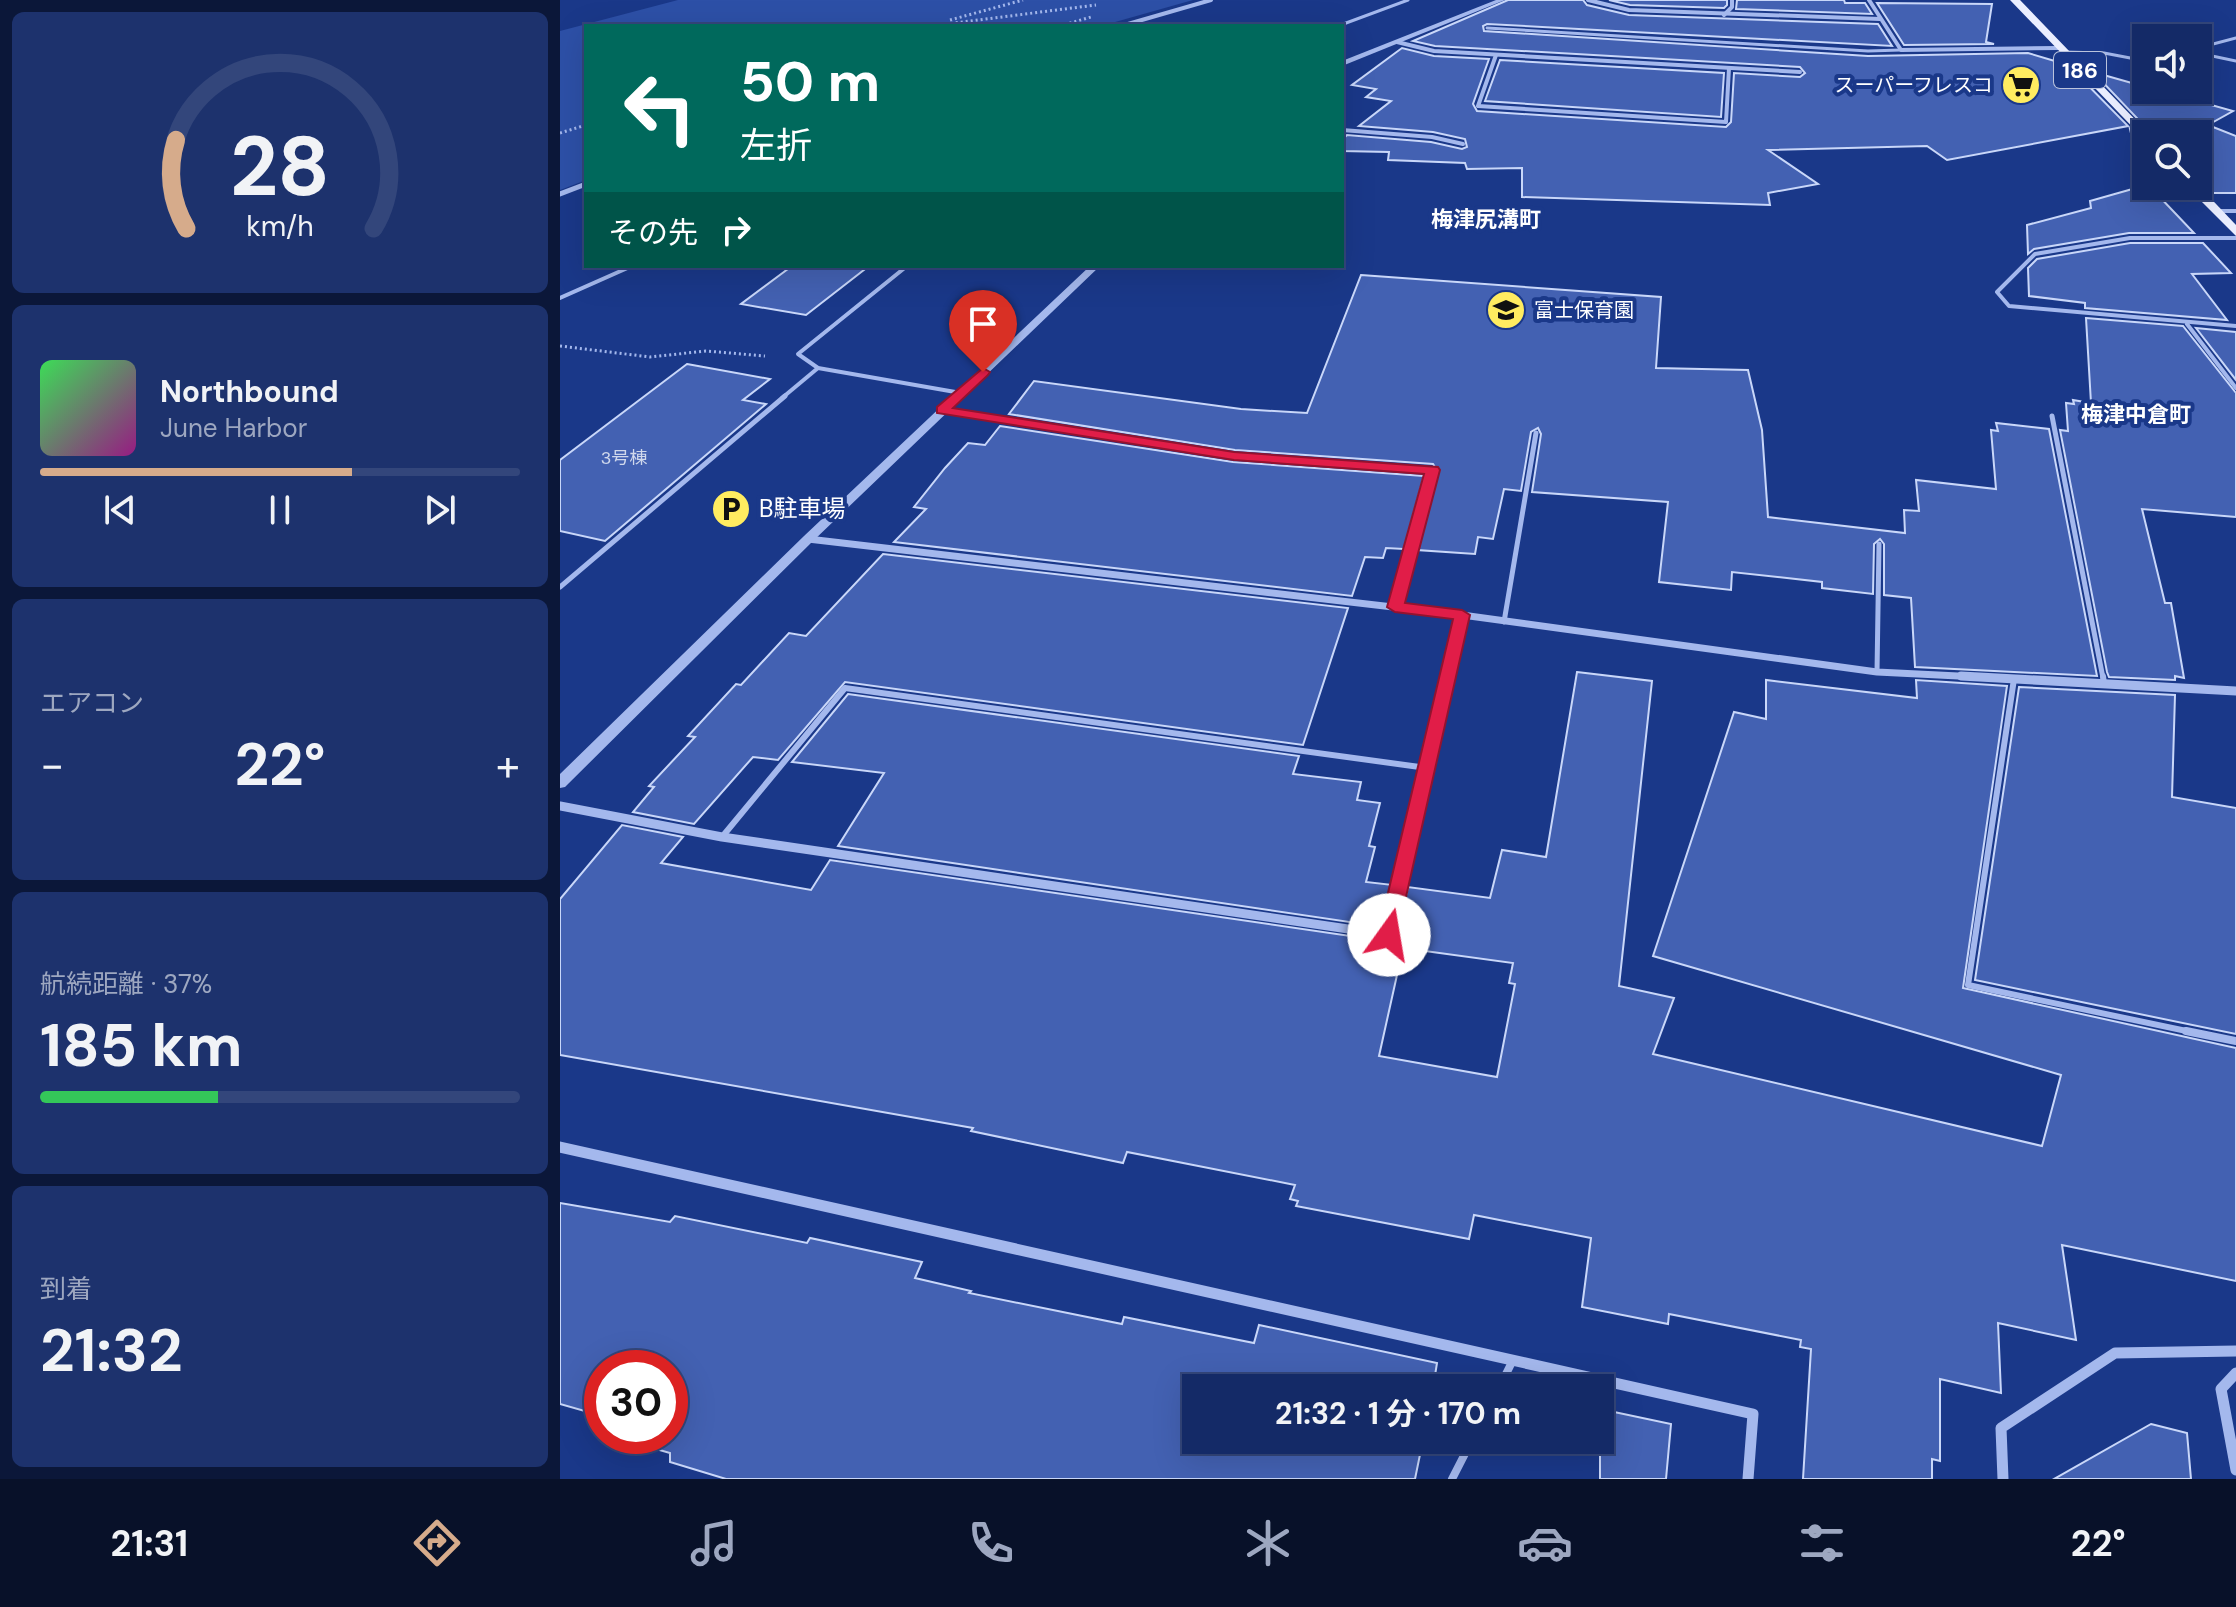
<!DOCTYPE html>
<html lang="ja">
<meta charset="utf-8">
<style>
:root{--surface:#142a67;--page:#1d326d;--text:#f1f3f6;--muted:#9da7c0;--line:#33467b;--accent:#d6ab8b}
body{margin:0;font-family:"DM Sans","Noto Sans JP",sans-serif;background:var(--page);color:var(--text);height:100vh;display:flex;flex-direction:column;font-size:30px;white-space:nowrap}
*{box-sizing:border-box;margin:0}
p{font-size:26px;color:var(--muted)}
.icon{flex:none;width:44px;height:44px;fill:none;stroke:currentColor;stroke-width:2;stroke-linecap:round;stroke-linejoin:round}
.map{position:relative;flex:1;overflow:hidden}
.panel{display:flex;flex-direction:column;gap:12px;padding:12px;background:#0b1739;width:560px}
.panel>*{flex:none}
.banner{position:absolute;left:24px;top:24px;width:760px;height:244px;border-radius:0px;box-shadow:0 8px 32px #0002,0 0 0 2px var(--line);background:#00695c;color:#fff;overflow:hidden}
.controls{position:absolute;left:1572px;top:24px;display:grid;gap:16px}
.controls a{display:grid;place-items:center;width:80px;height:80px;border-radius:0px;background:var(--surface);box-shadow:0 8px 32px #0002,0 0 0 2px var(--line);font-size:40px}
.speed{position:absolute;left:24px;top:1350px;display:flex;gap:16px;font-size:40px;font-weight:700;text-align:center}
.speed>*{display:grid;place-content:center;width:104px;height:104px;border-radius:50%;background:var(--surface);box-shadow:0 8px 32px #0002,0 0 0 2px var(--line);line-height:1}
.speed .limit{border:12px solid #d22;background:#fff;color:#111}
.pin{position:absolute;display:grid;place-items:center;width:68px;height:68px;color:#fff;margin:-82px -34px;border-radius:50% 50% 50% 0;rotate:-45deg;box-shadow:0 0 8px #0007}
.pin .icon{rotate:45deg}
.me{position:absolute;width:88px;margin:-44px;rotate:13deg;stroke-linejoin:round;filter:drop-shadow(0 0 6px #0008)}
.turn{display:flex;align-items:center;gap:28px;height:168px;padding:0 24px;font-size:36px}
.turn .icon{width:104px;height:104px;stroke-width:2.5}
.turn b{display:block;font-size:56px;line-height:68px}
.then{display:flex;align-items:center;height:76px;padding:0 24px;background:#0003;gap:16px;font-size:30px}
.big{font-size:60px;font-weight:700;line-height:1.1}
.panel .card{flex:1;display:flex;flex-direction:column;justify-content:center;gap:12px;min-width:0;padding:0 28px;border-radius:12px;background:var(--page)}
.panel .dial{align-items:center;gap:0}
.dial svg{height:208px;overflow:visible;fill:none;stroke:var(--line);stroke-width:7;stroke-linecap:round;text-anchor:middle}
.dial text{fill:var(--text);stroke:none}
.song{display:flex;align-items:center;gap:24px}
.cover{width:96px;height:96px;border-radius:12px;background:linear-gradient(135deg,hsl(130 70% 55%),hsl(310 70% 35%))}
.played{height:8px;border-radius:4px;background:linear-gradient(90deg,var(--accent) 65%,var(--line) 65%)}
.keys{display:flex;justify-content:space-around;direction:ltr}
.heat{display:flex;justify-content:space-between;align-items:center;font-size:44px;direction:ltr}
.charge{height:12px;border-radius:6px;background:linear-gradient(90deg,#34c759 37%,var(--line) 0)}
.trip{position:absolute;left:622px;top:1374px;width:432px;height:80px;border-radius:0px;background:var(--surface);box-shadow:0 8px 32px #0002,0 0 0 2px var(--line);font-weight:700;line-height:80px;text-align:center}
.tab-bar{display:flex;height:128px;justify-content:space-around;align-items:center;background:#081129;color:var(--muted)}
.tab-bar .icon{width:56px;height:56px}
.tab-bar .on{color:var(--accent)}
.tab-bar b{font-size:36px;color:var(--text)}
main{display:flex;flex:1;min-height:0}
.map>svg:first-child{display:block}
.green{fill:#2d50a7}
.building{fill:#4361b2;stroke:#c9d7f9;stroke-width:2;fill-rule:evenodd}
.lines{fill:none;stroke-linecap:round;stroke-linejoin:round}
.path{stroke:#a4b8ed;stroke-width:3;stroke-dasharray:2 3;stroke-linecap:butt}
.service-far4{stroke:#a4b8ed;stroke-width:3}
.service-far3{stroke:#a4b8ed;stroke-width:4}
.service-far2{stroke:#a4b8ed;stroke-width:5}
.service-far1{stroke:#a4b8ed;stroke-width:6}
.service{stroke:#a4b8ed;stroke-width:8}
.minor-far4{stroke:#a4b8ed;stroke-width:4}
.minor-far3{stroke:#a4b8ed;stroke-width:5}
.minor-far2{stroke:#a4b8ed;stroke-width:7}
.minor-far1{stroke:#a4b8ed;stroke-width:9}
.minor{stroke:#a4b8ed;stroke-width:11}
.tertiary{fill:#a4b8ed;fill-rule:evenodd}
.primary{fill:#eaeeff;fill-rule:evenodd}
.route{fill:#e11d48;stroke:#92132f;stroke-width:2}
.labels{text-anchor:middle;stroke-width:8;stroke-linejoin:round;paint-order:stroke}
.far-number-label{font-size:18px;fill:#d0d8ec}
.far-poi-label{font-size:20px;fill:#fff;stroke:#1a3889;text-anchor:end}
.shield{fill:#1a3889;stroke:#bac3dc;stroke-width:2}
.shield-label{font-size:22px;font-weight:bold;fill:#fff}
.far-neighbourhood-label{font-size:22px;font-weight:bold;fill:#fff;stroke:#1a3889}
.poi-label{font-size:24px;fill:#fff;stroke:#1a3889;text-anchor:start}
</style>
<main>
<section class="panel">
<div class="card dial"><svg viewBox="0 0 100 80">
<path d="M14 69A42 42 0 1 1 86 69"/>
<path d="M14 69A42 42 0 0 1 10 35" stroke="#d6ab8b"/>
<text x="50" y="56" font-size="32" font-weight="700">28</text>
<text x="50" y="72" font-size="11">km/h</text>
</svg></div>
<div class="card">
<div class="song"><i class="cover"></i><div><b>Northbound</b><p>June Harbor</p></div></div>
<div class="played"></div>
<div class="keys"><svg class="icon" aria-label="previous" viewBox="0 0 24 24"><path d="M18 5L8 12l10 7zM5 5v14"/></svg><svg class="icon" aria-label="pause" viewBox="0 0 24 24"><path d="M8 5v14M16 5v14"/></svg><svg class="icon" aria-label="next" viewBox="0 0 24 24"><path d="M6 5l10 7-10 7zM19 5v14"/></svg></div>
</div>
<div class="card"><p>エアコン</p>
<div class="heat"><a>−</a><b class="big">22°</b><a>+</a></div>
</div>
<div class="card"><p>航続距離 · 37%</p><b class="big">185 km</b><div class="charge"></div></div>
<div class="card"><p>到着</p><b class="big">21:32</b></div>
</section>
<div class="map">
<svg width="1676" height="1479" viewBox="0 0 1676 1479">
<rect width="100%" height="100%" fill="#1a3889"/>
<path class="green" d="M118,0H633L541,26H26V180L0,190V31Z"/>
<g class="building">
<path d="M948,0H1023L1027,5L1069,15L1318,24L1332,46L927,24L923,26L924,31L1308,56L1468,53L1508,65L1568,126L1387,160L1367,146L1208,150L1258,184L1208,193L1210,205L962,197V168L907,169L905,163L828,160L829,152L782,151V140L787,135L871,142L902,149L907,147L905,139L873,132L799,126L831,101L806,97L816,89L792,85L842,48L874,56L929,59L913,104L917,111L1166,127L1171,122L1174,73L1240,77L1245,73L1240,67L875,46L853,41Z"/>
<path d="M1049,0H1167V5L1164,8L1070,5Z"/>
<path d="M1177,0H1284L1285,3H1305L1312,14L1176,9Z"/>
<path d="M1317,3L1432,4L1426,42L1434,44L1344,45Z"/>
<path d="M940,60L1164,73L1161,117L925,101Z"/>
<path d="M1533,72L1586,87V90H1598L1673,111L1648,125L1676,136V193H1650L1638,182V134H1592Z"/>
<path d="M1570,129L1586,144V186H1623L1628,193L1595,192L1634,233H1569L1474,249L1468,254L1467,225L1531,208L1530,201L1583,186Z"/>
<path d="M1570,243H1643L1671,273L1632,274L1667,320L1525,308V303L1469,296L1468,268L1477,259Z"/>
<path d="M232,266H309L246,315L181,304Z"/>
<path d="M801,275L1101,297L1096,368L1188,370L1202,430L1208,517L1345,533L1344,510L1359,511L1356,480L1436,489L1431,430L1438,431L1436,423L1489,429L1537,676L1355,667L1351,598L1324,595V544L1320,539L1314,544L1313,594L1262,588V582L1172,572L1171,590L1099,582L1108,502L972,492L981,434L978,428L971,432L961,491L944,489L933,539L918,537L915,554L857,550L878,472L873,464L675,450L449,414L474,381L681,409L747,413Z"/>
<path d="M1526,318L1623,326L1676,393V517L1582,509L1605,603H1611L1624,678L1615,676V680L1549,677L1547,672L1500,430L1508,431L1506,403L1514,404L1513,400L1531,403Z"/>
<path d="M1636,328L1676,332V380Z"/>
<path d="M127,364L210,379L183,400L206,404L45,541L0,531V460Z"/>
<path d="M440,426L673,462L864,476L844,549L826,548L823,558L805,557L792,596L334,542L366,509L354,507L385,468L408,443L425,445Z"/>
<path d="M323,554L788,608L743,745L285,682L218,760L193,757L134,824L73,812L94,787L89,786L135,737L128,736L176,684L181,685L229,633L246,636Z"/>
<path d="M1017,672L1092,681L1059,986L1114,998L1093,1054L1482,1146L1501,1075L1093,956L1174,712L1206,719V680L1357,698L1356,680L1447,686L1403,988L1676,1048V1281L1502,1245L1516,1340L1438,1323L1441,1393L1380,1379V1461L1372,1459V1479H1243L1251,1349L1240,1347L1241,1340L1109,1314L1108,1324L1022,1307L1031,1238L914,1215L909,1239L736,1206L738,1201L730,1199L735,1185L567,1152L563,1163L411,1131L413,1128L0,1055V899L62,825L123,837L101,863L251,890L270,860L831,942L836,937L848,887L930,898L942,850L986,857ZM843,948L953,963L949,983L955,984L937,1077L819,1056Z"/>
<path d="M1459,687L1615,695L1612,797L1676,808V1034L1415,980Z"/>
<path d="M288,694L739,756L733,774L801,782L797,800L820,803L809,846L815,847L806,882L833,885L823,927L278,846L324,773L232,762Z"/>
<path d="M0,1203L110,1222L115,1216L247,1243L250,1238L362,1262L355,1278L411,1291L409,1293L562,1324L564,1317L694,1343L699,1325L877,1363L873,1388H636V1440H863L855,1479H166L110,1462V1453L75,1443L80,1436H110V1368H42V1416L0,1404Z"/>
<path d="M1040,1409L1111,1424L1106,1479H1040Z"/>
<path d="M1591,1424L1627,1433L1631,1479H1494Z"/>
</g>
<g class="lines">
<g class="path">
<path d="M390,20L463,0"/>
<path d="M371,26L536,5"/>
<path d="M500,26L531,17"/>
<path d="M0,133L26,125"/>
<path d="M0,346L90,357L146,351L205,356"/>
</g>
<g class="service-far4">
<path d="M778,26L848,0"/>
<path d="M927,28L1308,51L1341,50"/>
<path d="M1638,48L1676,38"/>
<path d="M1503,52L1544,53L1586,61"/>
<path d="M1638,53L1676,61"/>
<path d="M1638,80L1651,86"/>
</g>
<g class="service-far3">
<path d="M1656,211H1676"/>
<path d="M1676,238H1570L1475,254L1437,292L1449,306L1676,326"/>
<path d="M347,266L238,354L258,368L401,393"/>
<path d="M0,298L72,266"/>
<path d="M1627,324L1676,388"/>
<path d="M222,398L258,368"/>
</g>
<g class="service-far2">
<path d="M1492,416L1543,678"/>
<path d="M0,587L225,396"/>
<path d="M944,622L976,433"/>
<path d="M1317,672L1319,544"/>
</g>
<g class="service-far1">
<path d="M1543,676L1544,684"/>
<path d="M1454,679L1408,985L1636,1033"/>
<path d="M162,837L285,688L867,768"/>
</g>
<g class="service">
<path d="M1626,1031L1676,1041"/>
<path d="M939,1388L952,1362"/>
<path d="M892,1479L912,1440"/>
</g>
<g class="minor-far4">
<path d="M1028,0L1069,10L1320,19"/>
<path d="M1309,0L1341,50L1498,48"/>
<path d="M1164,15L1172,7V0"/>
<path d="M561,26L651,0"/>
<path d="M837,42L874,51L1240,72"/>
<path d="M936,55L918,106L1166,122L1169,68"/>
<path d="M782,130L872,137L903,144"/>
</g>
<path class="minor-far3" d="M0,194L26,184"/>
<g class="minor-far2">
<path d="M382,410L674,456L872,470L835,607"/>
<path d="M248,539L902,615L1317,672L1439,678"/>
<path d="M888,678L902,615"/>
</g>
<g class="minor-far1">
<path d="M1401,676L1676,691"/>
<path d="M0,806L162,837L829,935L888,676"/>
</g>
<g class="minor">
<path d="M0,1147L1193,1414L1188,1479"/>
<path d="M1676,1373L1661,1389L1676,1470"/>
<path d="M1443,1479L1441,1428L1555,1353L1676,1351"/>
</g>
<g class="tertiary">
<path d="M936,0H945L782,66V61Z"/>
<path d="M530,266H540L252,542L5,787L0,788V774L244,536Z"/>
</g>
<g class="primary">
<path d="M1450,0H1460L1589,134H1586V141Z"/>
<path d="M1638,185L1676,225V236L1626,186Z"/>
</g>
</g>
<path class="route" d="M423,368L430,372L428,375L393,408L674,452L878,467L880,470L845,603L902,610L910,615L836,941H821L818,935L893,619L835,612L827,607L864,474L674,460L377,413V407Z"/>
<defs>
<symbol id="supermarket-disc" viewBox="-11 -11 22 22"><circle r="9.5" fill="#ffec60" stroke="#1a3889"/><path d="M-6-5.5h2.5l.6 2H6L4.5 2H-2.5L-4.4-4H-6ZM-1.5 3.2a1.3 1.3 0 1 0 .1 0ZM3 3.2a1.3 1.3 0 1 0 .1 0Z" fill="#111"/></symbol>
<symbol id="school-disc" viewBox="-11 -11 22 22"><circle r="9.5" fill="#ffec60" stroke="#1a3889"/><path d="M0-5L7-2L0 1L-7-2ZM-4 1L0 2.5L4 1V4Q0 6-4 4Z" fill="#111"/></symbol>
<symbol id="parking-disc" viewBox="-11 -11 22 22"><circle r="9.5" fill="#ffec60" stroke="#1a3889"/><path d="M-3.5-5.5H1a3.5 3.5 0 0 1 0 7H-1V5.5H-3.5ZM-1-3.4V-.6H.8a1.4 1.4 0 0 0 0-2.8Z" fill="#111"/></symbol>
</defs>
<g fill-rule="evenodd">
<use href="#supermarket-disc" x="1439" y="63" width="44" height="44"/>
<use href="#school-disc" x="924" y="288" width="44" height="44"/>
<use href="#parking-disc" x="149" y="487" width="44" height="44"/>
</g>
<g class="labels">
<g class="far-number-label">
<text x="64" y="464">3号棟</text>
</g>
<g class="far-poi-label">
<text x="1433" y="92">スーパーフレスコ</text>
<text x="974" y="317" text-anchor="start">富士保育園</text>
</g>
<rect class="shield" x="1494" y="52" width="52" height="36" rx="6"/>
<g class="shield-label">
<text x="1520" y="78">186</text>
</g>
<g class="far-neighbourhood-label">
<text x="926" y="227">梅津尻溝町</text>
<text x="1576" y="422">梅津中倉町</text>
</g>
<g class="poi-label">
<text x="199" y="517">B駐車場</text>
</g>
</g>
</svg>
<div class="controls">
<a><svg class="icon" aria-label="sound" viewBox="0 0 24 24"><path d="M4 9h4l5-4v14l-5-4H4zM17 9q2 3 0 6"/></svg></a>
<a><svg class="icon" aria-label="search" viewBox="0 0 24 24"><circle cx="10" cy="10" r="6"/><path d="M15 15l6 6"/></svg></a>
</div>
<div class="speed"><div class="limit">30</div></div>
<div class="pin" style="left:423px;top:372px;background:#d93025"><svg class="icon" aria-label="arrive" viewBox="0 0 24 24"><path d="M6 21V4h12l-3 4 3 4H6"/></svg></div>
<svg class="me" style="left:829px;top:935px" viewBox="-20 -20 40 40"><circle r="19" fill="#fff"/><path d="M0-13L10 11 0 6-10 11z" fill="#e11d48"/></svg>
<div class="trip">21:32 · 1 分 · 170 m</div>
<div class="banner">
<div class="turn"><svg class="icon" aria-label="left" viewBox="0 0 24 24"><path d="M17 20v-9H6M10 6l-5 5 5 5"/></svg><div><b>50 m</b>左折</div></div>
<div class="then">その先<svg class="icon" aria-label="right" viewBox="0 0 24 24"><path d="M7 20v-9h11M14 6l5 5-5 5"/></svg></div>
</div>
</div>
</main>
<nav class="tab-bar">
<b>21:31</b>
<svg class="icon on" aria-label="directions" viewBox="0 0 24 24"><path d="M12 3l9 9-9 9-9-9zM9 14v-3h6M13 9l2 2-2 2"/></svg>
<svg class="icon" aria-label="music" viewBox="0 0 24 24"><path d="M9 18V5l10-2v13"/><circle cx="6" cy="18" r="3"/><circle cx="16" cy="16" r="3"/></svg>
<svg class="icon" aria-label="phone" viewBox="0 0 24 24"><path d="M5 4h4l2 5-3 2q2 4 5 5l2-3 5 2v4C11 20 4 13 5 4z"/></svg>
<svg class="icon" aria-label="climate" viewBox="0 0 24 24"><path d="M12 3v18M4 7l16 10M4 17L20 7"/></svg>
<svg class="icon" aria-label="car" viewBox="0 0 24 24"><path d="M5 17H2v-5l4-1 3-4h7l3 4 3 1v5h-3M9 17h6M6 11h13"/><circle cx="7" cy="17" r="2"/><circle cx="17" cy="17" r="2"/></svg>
<svg class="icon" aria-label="filters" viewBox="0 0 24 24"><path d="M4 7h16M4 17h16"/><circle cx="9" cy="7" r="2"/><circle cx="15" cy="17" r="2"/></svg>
<b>22°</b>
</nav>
